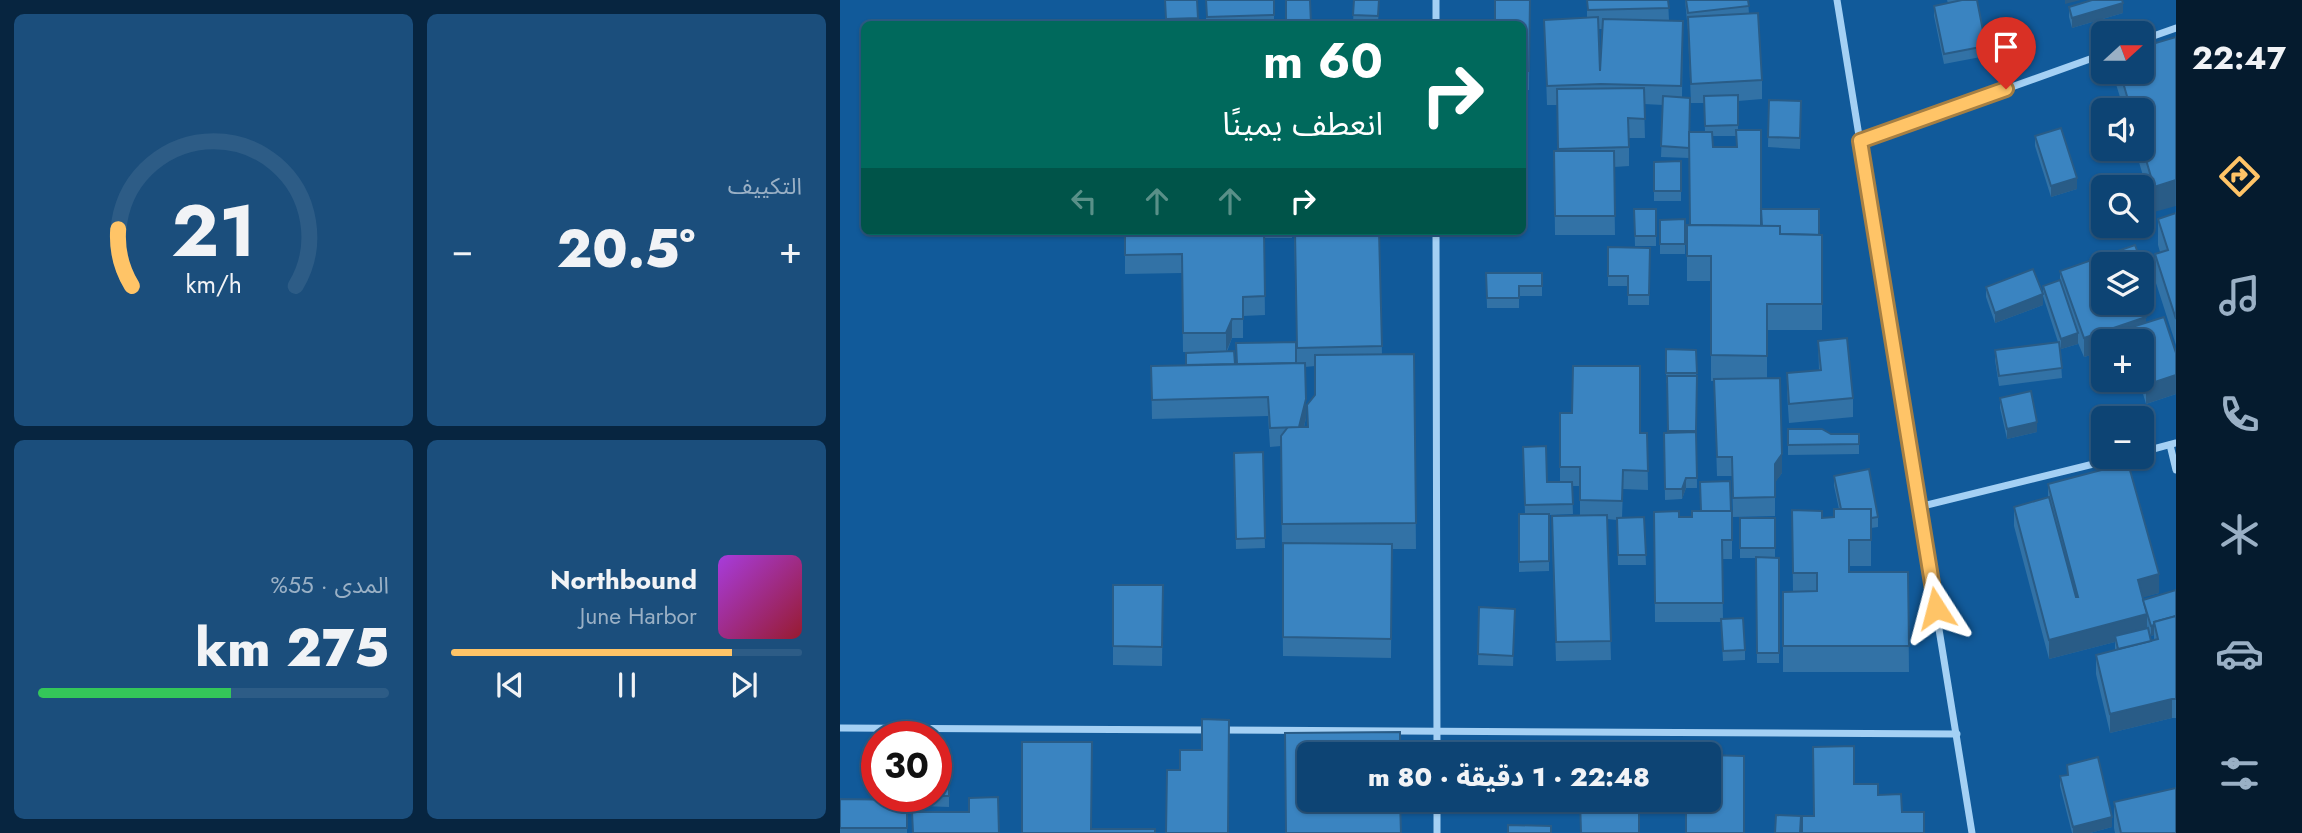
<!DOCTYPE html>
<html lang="ar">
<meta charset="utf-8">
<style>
:root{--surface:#0d4474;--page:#1b4e7c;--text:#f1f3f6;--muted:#9ab0c5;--line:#2d5c86;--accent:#ffc467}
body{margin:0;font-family:Jost,"Noto Sans Arabic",sans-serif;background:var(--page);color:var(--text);direction:rtl;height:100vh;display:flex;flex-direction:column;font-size:26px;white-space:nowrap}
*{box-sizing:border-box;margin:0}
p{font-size:23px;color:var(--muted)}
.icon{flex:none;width:38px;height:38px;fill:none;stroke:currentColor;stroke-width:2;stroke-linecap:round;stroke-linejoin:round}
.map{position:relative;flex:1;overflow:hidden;direction:ltr}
.panel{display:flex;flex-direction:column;gap:14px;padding:14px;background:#072540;width:840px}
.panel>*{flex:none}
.hud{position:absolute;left:21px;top:21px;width:665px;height:214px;border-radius:10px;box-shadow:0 2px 5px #0004,0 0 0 2px var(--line);direction:rtl;background:#00695c;color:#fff;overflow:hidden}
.needle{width:46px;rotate:69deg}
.controls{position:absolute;left:1251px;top:21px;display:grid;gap:14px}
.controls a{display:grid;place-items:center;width:63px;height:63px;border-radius:10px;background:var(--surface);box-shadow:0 2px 5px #0004,0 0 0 2px var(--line);font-size:35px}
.speed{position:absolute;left:21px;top:721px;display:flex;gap:14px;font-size:35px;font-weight:700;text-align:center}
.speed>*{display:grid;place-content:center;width:91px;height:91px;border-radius:50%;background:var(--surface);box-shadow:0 2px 5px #0004,0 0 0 2px var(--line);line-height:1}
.speed .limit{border:10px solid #d22;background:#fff;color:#111}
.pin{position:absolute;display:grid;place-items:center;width:60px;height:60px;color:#fff;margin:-72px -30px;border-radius:50% 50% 50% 0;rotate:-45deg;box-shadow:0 0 7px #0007}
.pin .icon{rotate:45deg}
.me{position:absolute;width:77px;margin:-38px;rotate:351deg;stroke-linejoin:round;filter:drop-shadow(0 0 5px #0008)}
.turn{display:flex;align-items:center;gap:24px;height:147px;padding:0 28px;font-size:32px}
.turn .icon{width:91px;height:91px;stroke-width:2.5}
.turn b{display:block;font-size:49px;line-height:60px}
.lanes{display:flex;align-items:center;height:66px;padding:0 28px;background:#0003;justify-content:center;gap:35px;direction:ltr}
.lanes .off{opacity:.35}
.big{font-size:52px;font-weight:800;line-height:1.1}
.panel .widget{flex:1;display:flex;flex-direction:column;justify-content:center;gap:10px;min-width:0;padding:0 24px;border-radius:10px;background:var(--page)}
.panel .dial{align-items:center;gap:0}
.dial svg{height:182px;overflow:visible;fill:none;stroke:var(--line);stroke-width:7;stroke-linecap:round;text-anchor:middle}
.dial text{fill:var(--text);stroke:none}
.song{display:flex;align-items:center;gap:21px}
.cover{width:84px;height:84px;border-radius:10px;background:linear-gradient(135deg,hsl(280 70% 55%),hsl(350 70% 35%))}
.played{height:7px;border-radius:4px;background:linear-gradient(90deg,var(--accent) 80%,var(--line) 80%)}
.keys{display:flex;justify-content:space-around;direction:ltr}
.heat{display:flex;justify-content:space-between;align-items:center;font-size:38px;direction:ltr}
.charge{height:10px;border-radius:5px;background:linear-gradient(90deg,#34c759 55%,var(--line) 0)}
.panel .tiles{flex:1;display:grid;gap:14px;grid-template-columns:repeat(2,1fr)}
.trip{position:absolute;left:457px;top:742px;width:424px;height:70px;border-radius:10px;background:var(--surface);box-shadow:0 2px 5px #0004,0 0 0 2px var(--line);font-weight:800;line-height:70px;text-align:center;direction:rtl}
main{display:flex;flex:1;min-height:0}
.tab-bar{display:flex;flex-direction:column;width:126px;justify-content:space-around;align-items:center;background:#051b2e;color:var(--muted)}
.tab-bar .icon{width:49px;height:49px}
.tab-bar .active{color:var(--accent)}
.tab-bar b{font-size:32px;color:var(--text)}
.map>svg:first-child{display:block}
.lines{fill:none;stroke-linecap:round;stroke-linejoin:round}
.street{stroke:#a4d0f4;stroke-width:7}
.wall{fill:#3272a6;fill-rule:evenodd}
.shaded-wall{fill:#295c87}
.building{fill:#3a84c1;stroke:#295c87;stroke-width:2}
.route-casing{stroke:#a67f43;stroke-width:18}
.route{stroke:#ffc467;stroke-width:12}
</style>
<main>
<nav class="tab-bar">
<b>22:47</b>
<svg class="icon active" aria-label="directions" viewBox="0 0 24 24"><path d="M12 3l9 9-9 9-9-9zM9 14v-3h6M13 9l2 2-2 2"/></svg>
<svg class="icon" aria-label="music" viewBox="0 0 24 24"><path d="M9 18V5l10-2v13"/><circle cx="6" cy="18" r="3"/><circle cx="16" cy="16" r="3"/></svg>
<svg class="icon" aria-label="phone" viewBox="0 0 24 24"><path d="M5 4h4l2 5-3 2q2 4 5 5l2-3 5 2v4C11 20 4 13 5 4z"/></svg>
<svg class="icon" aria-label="climate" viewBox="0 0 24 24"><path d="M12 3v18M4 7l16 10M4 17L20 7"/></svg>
<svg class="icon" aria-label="car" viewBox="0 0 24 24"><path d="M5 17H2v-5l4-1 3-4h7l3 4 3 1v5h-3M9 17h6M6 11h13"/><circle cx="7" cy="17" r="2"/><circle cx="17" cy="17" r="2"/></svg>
<svg class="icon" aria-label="filters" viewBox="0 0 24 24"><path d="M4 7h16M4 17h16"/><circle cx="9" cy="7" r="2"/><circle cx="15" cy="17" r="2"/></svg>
</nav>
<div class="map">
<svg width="1336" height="833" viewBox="0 0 1336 833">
<rect width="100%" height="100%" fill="#115a9a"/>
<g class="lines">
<g class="street">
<path d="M596,0V24"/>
<path d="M997,0L1132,833"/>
<path d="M1302,40L1336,28"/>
<path d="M1020,141L1264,54"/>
<path d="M596,231L597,754"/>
<path d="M1330,445L1336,470"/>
<path d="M1302,452L1336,443"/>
<path d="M1079,507L1282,457"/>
<path d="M0,728L370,730"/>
<path d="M382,730L1117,734"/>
<path d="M597,833V800"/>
</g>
</g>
<g class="wall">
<path d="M325,0H357L358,24H326Z"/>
<rect x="366" y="0" width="68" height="24"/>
<path d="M514,0H539L538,24H513Z"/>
<path d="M690,0L689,90H682V24Z"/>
<path d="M747,0H828L829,20L843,21L842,97L849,132H865L864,103H851L848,31L845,0H908L909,14L922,80V99L898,101V130L921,226L982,235V330H927V378L942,473L935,482V516L893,517L892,476H877L874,381H871V281H847V225H850L849,133V158L821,157L823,105L804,104L805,138H789V166L774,167L775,235H715L714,151H718L717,105H707L704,20L747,18ZM759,29H762L760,71ZM872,136H896V147H873Z"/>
<path d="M1107,0H1137L1146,46V56L1104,64L1094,16V6L1108,3Z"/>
<path d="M1229,7L1283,13L1232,28L1229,17Z"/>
<path d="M1336,37L1314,212L1295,149H1302V110H1284L1275,81V72H1302Z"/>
<path d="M929,100L961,101L960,149L928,147Z"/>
<path d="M1195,136L1237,189L1211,197L1195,146Z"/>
<path d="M841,161V201H814V162Z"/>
<path d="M794,209H816V246H795Z"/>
<path d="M1336,213V345L1315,280V254L1320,252L1318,245V219Z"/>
<path d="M845,219V254H820V220Z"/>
<path d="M285,231H452V238H424L425,315L403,316V338H392L387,352L395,364H396V343L457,363L454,231H539L542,354H574L576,549H552L551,658L443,656L441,446L430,447L428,416L312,419L311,366L346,365L376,352H343L342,273L285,274ZM475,366V395L467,405V427H464L466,418L465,367Z"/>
<path d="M768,247L810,248L809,305H788V286H768Z"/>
<path d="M1264,264L1306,322L1336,353V394L1306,404L1299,380H1302V341L1261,388L1251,359V355L1244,357L1238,343V344L1221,349L1220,347L1222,378L1159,386L1155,360V350L1218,342L1203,296V286L1220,280V271Z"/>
<path d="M646,273H702V296H679V308H647Z"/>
<path d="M1146,287L1203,305L1155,323L1146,297Z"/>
<path d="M978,341L1013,398V417L949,423L947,392V373L979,370Z"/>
<path d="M826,349L856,350L857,488H846L842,499L825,500L824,433H828L827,383H826Z"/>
<path d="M1160,398L1197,432L1167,439L1160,408Z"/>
<path d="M720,413L800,433H807L808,490L783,489L782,518L804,517L806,565H778L777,520L767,519L771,660L716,661L712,536L740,516V486H732L733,514L709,515V571L679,572V514H685L683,447L707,482H720Z"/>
<path d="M948,429L991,434H1019V454L948,455Z"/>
<path d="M423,452L425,548L396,549L394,453Z"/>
<path d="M994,476L1038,517V527L1031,528V566H1009V572H1068L1069,672H943V592H953L952,510L982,518L994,517L999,509L994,486Z"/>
<path d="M1208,484L1319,593L1303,597V600L1336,590V718H1332L1270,733L1256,674V655L1275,650V642L1209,659L1174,526V507L1208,497ZM1307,625L1311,636L1314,635V641H1311Z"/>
<path d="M814,512L839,517L892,540V559H882L883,619L905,650V660L883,661L881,622H815Z"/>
<path d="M900,518H935V558H939V663H917L916,558H900Z"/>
<path d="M273,585H323L322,666L273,665Z"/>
<path d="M639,607L675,609L673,666L638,665Z"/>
<path d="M109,758V807L82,806V802H67V833H0V799L55,800V796H96Z"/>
<path d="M1227,765L1272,827L1250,833H1232L1220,786V776L1227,775Z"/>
<path d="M636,800H700V809L636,810Z"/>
<path d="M1274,802L1336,833H1275L1274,828Z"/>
</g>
<g class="shaded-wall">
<path d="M1225,0H1241L1225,4Z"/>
<path d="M1283,3V13L1232,28V18Z"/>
<path d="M1237,178V189L1211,197V186Z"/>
<path d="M1336,180V206L1314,212V187Z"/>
<path d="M1313,280V299L1302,303V284Z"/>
<path d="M1203,294V305L1155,323V313Z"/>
<path d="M1306,317V336L1251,340V355L1244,357V338Z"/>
<path d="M392,319V338L386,352V333Z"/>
<path d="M1238,333V344L1221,349V339Z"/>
<path d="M1261,369H1264V380H1289L1261,388Z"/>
<path d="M1336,375V394L1306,404V385Z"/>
<path d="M466,399V418L459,446V427Z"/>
<path d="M1197,422V432L1167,439V429Z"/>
<path d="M942,454V473L935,483V464Z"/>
<path d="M846,478V488L842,499V489Z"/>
<path d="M1319,574V593L1298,599V580Z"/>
<path d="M1307,614V633L1275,636V642L1209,659V640Z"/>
<path d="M1314,625V635L1311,636V626Z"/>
<path d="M1332,699V718L1270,733V714Z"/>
<path d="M1272,817V827L1250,833H1233V827Z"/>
</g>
<g class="building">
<path d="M325,0H357L358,18L326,19Z"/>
<path d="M366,0H434V15L367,17Z"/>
<path d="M446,0H470L471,24H446Z"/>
<path d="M514,0H539L538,16L513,15Z"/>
<path d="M655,0H690L689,71H682V24H655Z"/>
<path d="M747,0H828L829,8L748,10Z"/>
<path d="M846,0H908L909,6L848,13Z"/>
<path d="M1122,0H1137L1146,46L1104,54L1094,6Z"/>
<path d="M1252,0H1282L1283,3L1232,18L1229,7Z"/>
<path d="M918,13L922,80L851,84L848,17Z"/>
<path d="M758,17L760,71L763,19L843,21L841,86L761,84L707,86L704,20Z"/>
<path d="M1336,37V180L1314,187L1302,146V110H1291L1280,72H1302V47Z"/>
<path d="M804,88L805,119L788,118L789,147L718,149L717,89Z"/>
<path d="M898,95V125L865,126L864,96Z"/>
<path d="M823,96L850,98L849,148L821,146Z"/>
<path d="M929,100L961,101L960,138L928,137Z"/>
<path d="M1221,128L1237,178L1211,186L1195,136Z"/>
<path d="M896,130H921V226L850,225L849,132H872L873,147H897Z"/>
<path d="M714,151H774L775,216H715Z"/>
<path d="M841,161V191H814V162Z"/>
<path d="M794,209H816V236H795Z"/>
<path d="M921,209H979V235L940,234V226H922Z"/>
<path d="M1336,213V319L1315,254L1328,250L1318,219Z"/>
<path d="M845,219V244H820V220Z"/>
<path d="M847,225L940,226V234L982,235V304H927V356L871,355V256H847Z"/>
<path d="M285,231H424L425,296L403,297V319H392L386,333H343L342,254L285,255Z"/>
<path d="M455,231H539L542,346L457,348Z"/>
<path d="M1295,245L1302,264H1264V303H1302L1306,317L1244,338L1220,271Z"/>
<path d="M768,247L810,248L809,295H788V276H768Z"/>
<path d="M1302,265L1303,269L1309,267L1313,280L1302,284Z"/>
<path d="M1193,269L1203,294L1155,313L1146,287Z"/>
<path d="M646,273H702V286H679V298H647Z"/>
<path d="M1220,280L1238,333L1221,339L1203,286Z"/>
<path d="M1324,317L1336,353V375L1306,385L1302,371V341H1264V369H1261L1251,340Z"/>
<path d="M1007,338L1013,398L949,404L947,373L981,370L978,341Z"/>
<path d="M456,342V363L397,364L396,343Z"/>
<path d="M1219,342L1222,368L1159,376L1155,350Z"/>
<path d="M826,349L856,350L857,373H826Z"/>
<path d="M394,351L395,364L346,365V353Z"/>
<path d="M574,354L576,523L442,524L441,436L448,427H468L467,405L475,395V355Z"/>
<path d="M465,363L466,399L459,427L430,428L428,397L312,400L311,366Z"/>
<path d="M733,366H800V433H807L808,471L783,470L782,501L740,500V467H720V413H732Z"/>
<path d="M827,376H857L856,431H828Z"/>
<path d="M940,378L942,454L935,464V497L893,498L892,457H877L874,379Z"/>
<path d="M1191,391L1197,422L1167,429L1160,398Z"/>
<path d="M948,429H982L991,434H1019V444L948,445Z"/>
<path d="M856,432L857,478H846L842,489H825L824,433Z"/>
<path d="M706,446L707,482H732L733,504L685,505L683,447Z"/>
<path d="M423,452L425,538L396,539L394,453Z"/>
<path d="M1288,463L1319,574L1298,580L1307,614L1209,640L1174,507L1209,497L1236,597H1238L1208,484Z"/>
<path d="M1029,469L1038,517L1031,518V509H1001L994,476Z"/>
<path d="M890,481L891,511H861L860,482Z"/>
<path d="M994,509H1031V540H1009V572H1068L1069,646H943V592L977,591V573H953L952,510L982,511V518L994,517Z"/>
<path d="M839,511V517H852V511H892V540H882L883,603H815L814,512Z"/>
<path d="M679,514H709V561L679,562Z"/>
<path d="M767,515L771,641L716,642L712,516Z"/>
<path d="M804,517L806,555H778L777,518Z"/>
<rect x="900" y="518" width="35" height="30"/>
<path d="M443,543L552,544L551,639L443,637Z"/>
<path d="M916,557L939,558V653H917Z"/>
<path d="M273,585H323L322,647L273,646Z"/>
<path d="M1336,590V616L1314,622V625L1311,626L1303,600Z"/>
<path d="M639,607L675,609L673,656L638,654Z"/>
<path d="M1336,616V699H1332L1270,714L1256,655L1318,639L1314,622Z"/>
<path d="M903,618L905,650L883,651L881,619Z"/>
<path d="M1308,628L1311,641L1278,649L1275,636Z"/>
<path d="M362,719L389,720L388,833H326L327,770H340V750H362Z"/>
<path d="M560,732V754H469V800H560L561,833H446L445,733Z"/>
<path d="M182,742H252L251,829H315V833H182Z"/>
<path d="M1014,746V784H1038V795L1061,794L1062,812H1084V833H962V816H974L973,747Z"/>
<path d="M868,755L904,756V833H846V800H868Z"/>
<path d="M1258,757L1272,817L1233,827L1220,776L1228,775L1227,765Z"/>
<rect x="96" y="758" width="13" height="38"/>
<path d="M1336,788V833H1281L1274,802Z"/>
<path d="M158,797L159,833H73L72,812H129V798Z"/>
<path d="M0,799L67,800V828H0Z"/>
<path d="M740,800H799V833H741Z"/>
<path d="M936,815L961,816L960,833H935Z"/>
<path d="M668,825L711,826V833H668Z"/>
</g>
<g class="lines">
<defs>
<path id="route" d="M1096,608L1020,141L1166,89"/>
</defs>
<use href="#route" class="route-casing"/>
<use href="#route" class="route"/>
</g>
</svg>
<div class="controls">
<a><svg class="needle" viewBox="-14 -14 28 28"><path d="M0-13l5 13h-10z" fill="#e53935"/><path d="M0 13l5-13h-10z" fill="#9ab0c5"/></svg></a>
<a><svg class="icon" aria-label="sound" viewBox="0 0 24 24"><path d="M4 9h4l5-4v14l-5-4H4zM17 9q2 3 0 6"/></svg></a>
<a><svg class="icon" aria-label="search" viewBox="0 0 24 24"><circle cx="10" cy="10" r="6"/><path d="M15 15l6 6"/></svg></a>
<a><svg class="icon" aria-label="layers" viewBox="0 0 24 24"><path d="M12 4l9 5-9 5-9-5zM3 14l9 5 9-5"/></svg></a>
<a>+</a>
<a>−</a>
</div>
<div class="speed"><div class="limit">30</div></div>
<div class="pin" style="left:1166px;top:89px;background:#d93025"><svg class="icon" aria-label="arrive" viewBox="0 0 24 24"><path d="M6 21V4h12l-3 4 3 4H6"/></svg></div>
<svg class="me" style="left:1096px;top:608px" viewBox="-20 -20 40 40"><path d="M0-17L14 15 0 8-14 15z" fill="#ffc467" stroke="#fff" stroke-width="4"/></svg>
<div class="trip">22:48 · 1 دقيقة · 80 m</div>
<div class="hud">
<div class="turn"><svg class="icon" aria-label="right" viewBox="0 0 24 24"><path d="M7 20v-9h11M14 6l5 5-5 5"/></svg><div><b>60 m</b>انعطف يمينًا</div></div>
<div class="lanes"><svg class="icon off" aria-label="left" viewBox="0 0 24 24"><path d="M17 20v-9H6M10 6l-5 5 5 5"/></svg><svg class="icon off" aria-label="ahead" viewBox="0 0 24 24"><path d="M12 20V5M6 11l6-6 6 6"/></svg><svg class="icon off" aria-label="ahead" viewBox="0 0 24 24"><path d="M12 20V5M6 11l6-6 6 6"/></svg><svg class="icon" aria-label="right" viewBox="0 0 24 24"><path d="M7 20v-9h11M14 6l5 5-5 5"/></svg></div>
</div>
</div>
<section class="panel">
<div class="tiles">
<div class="widget"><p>التكييف</p>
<div class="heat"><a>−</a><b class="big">20.5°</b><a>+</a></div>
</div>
<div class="widget dial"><svg viewBox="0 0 100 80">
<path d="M14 69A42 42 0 1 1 86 69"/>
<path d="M14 69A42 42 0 0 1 8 44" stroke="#ffc467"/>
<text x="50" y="56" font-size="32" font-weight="700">21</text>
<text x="50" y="72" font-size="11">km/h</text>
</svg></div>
<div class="widget">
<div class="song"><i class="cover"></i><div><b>Northbound</b><p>June Harbor</p></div></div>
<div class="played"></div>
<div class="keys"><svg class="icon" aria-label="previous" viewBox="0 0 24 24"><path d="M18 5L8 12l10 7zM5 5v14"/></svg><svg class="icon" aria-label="pause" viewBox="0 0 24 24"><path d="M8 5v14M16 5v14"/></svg><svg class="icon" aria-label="next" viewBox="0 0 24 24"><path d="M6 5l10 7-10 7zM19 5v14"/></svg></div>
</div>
<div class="widget"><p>المدى · 55%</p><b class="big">275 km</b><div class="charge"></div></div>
</div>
</section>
</main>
